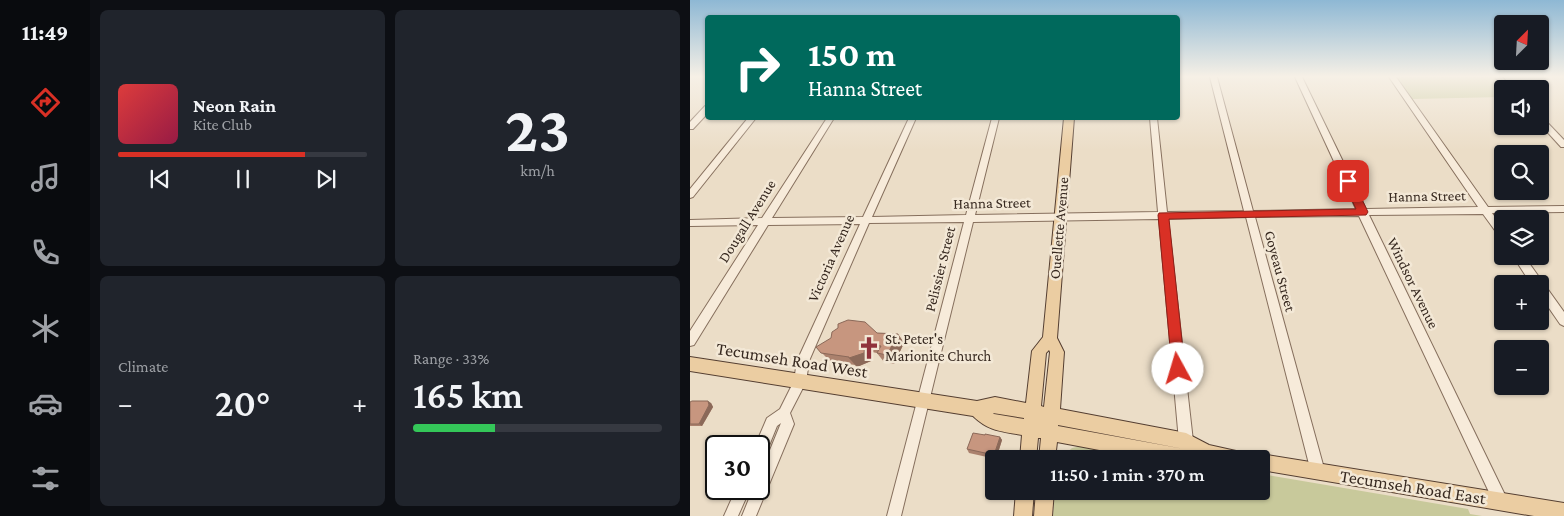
<!DOCTYPE html>
<meta charset="utf-8">
<style>
:root{--surface:#171b24;--page:#20242c;--text:#f1f3f6;--muted:#9ea1a6;--line:#363941;--accent:#d93025}
body{margin:0;font-family:"Crimson Pro",serif;background:var(--page);color:var(--text);height:100vh;display:flex;flex-direction:column;font-size:19px;white-space:nowrap}
*{box-sizing:border-box;margin:0}
p{font-size:16px;color:var(--muted)}
.icon{flex:none;width:28px;height:28px;fill:none;stroke:currentColor;stroke-width:2;stroke-linecap:round;stroke-linejoin:round}
.map{position:relative;flex:1;overflow:hidden}
.panel{display:flex;flex-direction:column;gap:10px;padding:10px;background:#0d0f14;width:600px}
.panel>*{flex:none}
.guide{position:absolute;left:15px;top:15px;width:475px;height:105px;border-radius:5px;box-shadow:0 1px 4px #0004;background:#00695c;color:#fff;overflow:hidden}
.needle{width:32px;rotate:24deg}
.tools{position:absolute;left:804px;top:15px;display:grid;gap:10px}
.tools a{display:grid;place-items:center;width:55px;height:55px;border-radius:5px;background:var(--surface);box-shadow:0 1px 4px #0004;font-size:25px}
.speed{position:absolute;left:15px;top:435px;display:flex;gap:10px;font-size:25px;font-weight:700;text-align:center}
.speed>*{display:grid;place-content:center;width:65px;height:65px;border-radius:50%;background:var(--surface);box-shadow:0 1px 4px #0004;line-height:1}
.speed .limit{border:2px solid #111;border-radius:8px;background:#fff;color:#111}
.pin{position:absolute;display:grid;place-items:center;width:42px;height:42px;color:#fff;margin:-21px;border-radius:10px;box-shadow:0 2px 8px #0006}
.me{position:absolute;width:55px;margin:-28px;rotate:354deg;stroke-linejoin:round;filter:drop-shadow(0 0 4px #0008)}
.turn{display:flex;align-items:center;gap:18px;height:105px;padding:0 20px;font-size:22px}
.turn .icon{width:65px;height:65px;stroke-width:2.5}
.turn b{display:block;font-size:35px;line-height:42px}
.big{font-size:38px;font-weight:600;line-height:1.1}
.panel .widget{flex:1;display:flex;flex-direction:column;justify-content:center;gap:8px;min-width:0;padding:0 18px;border-radius:8px;background:var(--page)}
.panel .dial{align-items:center;gap:0}
.dial b{font-size:65px;line-height:1}
.song{display:flex;align-items:center;gap:15px}
.cover{width:60px;height:60px;border-radius:8px;background:linear-gradient(135deg,hsl(0 70% 55%),hsl(340 70% 35%))}
.played{height:5px;border-radius:2px;background:linear-gradient(90deg,var(--accent) 75%,var(--line) 75%)}
.keys{display:flex;justify-content:space-around;direction:ltr}
.heat{display:flex;justify-content:space-between;align-items:center;font-size:28px;direction:ltr}
.charge{height:8px;border-radius:4px;background:linear-gradient(90deg,#34c759 33%,var(--line) 0)}
.panel .tiles{flex:1;display:grid;gap:10px;grid-template-columns:repeat(2,1fr)}
.trip{position:absolute;left:295px;top:450px;width:285px;height:50px;border-radius:5px;background:var(--surface);box-shadow:0 1px 4px #0004;font-weight:600;line-height:50px;text-align:center}
main{display:flex;flex:1;min-height:0}
.dock{display:flex;flex-direction:column;width:90px;justify-content:space-around;align-items:center;background:#090b0e;color:var(--muted)}
.dock .icon{width:35px;height:35px}
.dock .on{color:var(--accent)}
.dock b{font-size:22px;color:var(--text)}
.map>svg:first-child{display:block}
.green{fill:#c8c99b}
.lines{fill:none;stroke-linecap:round;stroke-linejoin:round}
.minor-casing{stroke:#866f5d;stroke-width:2}
.major-casing{stroke:#543e31;stroke-width:2}
.minor{fill:#f7ebda;fill-rule:evenodd}
.major{fill:#ebcda2;fill-rule:evenodd}
.wall{fill:#ab816d}
.shaded-wall{fill:#8b6959}
.building{fill:#c7967f;stroke:#8b6959}
.route{fill:#d93025;stroke:#8d1f18}
.labels{text-anchor:middle;stroke-width:5;stroke-linejoin:round;paint-order:stroke}
.street-label{font-size:15px;fill:#372920;stroke:#f3e8d6}
.poi-label{font-size:15px;fill:#372920;stroke:#f3e8d6;text-anchor:start}
.near-street-label{font-size:18px;fill:#372920;stroke:#f3e8d6}
</style>
<main>
<nav class="dock">
<b>11:49</b>
<svg class="icon on" aria-label="directions" viewBox="0 0 24 24"><path d="M12 3l9 9-9 9-9-9zM9 14v-3h6M13 9l2 2-2 2"/></svg>
<svg class="icon" aria-label="music" viewBox="0 0 24 24"><path d="M9 18V5l10-2v13"/><circle cx="6" cy="18" r="3"/><circle cx="16" cy="16" r="3"/></svg>
<svg class="icon" aria-label="phone" viewBox="0 0 24 24"><path d="M5 4h4l2 5-3 2q2 4 5 5l2-3 5 2v4C11 20 4 13 5 4z"/></svg>
<svg class="icon" aria-label="climate" viewBox="0 0 24 24"><path d="M12 3v18M4 7l16 10M4 17L20 7"/></svg>
<svg class="icon" aria-label="car" viewBox="0 0 24 24"><path d="M5 17H2v-5l4-1 3-4h7l3 4 3 1v5h-3M9 17h6M6 11h13"/><circle cx="7" cy="17" r="2"/><circle cx="17" cy="17" r="2"/></svg>
<svg class="icon" aria-label="filters" viewBox="0 0 24 24"><path d="M4 7h16M4 17h16"/><circle cx="9" cy="7" r="2"/><circle cx="15" cy="17" r="2"/></svg>
</nav>
<section class="panel">
<div class="tiles">
<div class="widget">
<div class="song"><i class="cover"></i><div><b>Neon Rain</b><p>Kite Club</p></div></div>
<div class="played"></div>
<div class="keys"><svg class="icon" aria-label="previous" viewBox="0 0 24 24"><path d="M18 5L8 12l10 7zM5 5v14"/></svg><svg class="icon" aria-label="pause" viewBox="0 0 24 24"><path d="M8 5v14M16 5v14"/></svg><svg class="icon" aria-label="next" viewBox="0 0 24 24"><path d="M6 5l10 7-10 7zM19 5v14"/></svg></div>
</div>
<div class="widget dial"><b>23</b><p>km/h</p></div>
<div class="widget"><p>Climate</p>
<div class="heat"><a>−</a><b class="big">20°</b><a>+</a></div>
</div>
<div class="widget"><p>Range · 33%</p><b class="big">165 km</b><div class="charge"></div></div>
</div>
</section>
<div class="map">
<svg width="874" height="516" viewBox="0 0 874 516">
<rect width="100%" height="100%" fill="#ebddc7"/>
<g class="green">
<path d="M707,77H804L815,89H812V97L722,99Z"/>
<path d="M392,446L463,459H370L382,448Z"/>
<path d="M571,474L778,509L780,514L792,516H363L365,491H571Z"/>
</g>
<g class="lines">
<defs>
<g id="minor">
<path d="M520,77H527L563,211L666,209L605,77H612L676,209L788,207L699,77H706L798,207L874,206V212L802,213L812,227V238L809,236L793,214L679,215L816,497L818,502L816,507L811,509L806,507L669,216L565,217L635,472L633,477L628,479L623,477L621,472L556,217L478,219L503,441L501,446L496,448L491,446L489,441L469,219L283,222L211,516H197L274,222L179,223L119,361L116,382L100,413L104,424L66,516H52L63,489H69V477L91,423L87,426L74,458L69,460V446H65L77,418L90,409L104,381L107,361L170,224L78,225L4,345L0,346V331L68,225L0,226V220L72,218L137,118H144L82,218L173,217L219,118H226L182,217L276,215L302,118H309L285,215L468,212L460,118H467L477,212L554,211Z"/>
<path d="M805,77H812L823,89H816Z"/>
<path d="M15,106H18V113L3,129H0V122Z"/>
<path d="M58,118H66L3,197L0,198V189Z"/>
<path d="M850,118H853L874,140V147H871L850,124Z"/>
<path d="M823,256H834L874,312V326L870,324L850,295V284H841Z"/>
<path d="M46,489H60L48,516H34Z"/>
</g>
<g id="major">
<path d="M374,118H384L367,338L374,352L370,409L496,433L519,445L555,453L557,459H457L367,442L365,459H349L351,438H348L346,459H330L332,435C311,431 300,432 283,416L0,371V357L287,401L305,397L336,403L342,351L353,337ZM359,350L360,352L354,407L351,406L356,353ZM303,413L334,418V419L304,414ZM368,425L494,449L368,426Z"/>
<path d="M571,454L874,503V516H844L571,470V459H564L565,456Z"/>
<path d="M326,491H344L342,516H324Z"/>
<path d="M346,491H364L362,516H344Z"/>
</g>
</defs>
<use href="#minor" class="minor-casing"/>
<use href="#major" class="major-casing"/>
<use href="#minor" class="minor"/>
<use href="#major" class="major"/>
</g>
<g class="wall">
<path d="M187,333L208,334L214,343L204,364L194,362L187,353L182,352L181,361L167,367L165,365L140,361L126,347Z"/>
<path d="M0,402L21,403L23,407L12,426H0Z"/>
<path d="M295,435L310,437L312,440L306,459L279,453L277,449Z"/>
</g>
<g class="shaded-wall">
<path d="M208,334L214,343L204,364L197,355Z"/>
<path d="M175,344L182,352L181,361L167,367L159,358Z"/>
<path d="M18,401L21,403L23,407L12,426L9,424Z"/>
<path d="M310,437L312,440L306,459L304,455Z"/>
</g>
<g class="building">
<path d="M158,320L175,322L187,333L208,334L197,355L187,353L191,346L175,344L174,353L159,358V357L131,353L126,347L141,338L142,332L148,328V324Z"/>
<path d="M2,401H18L19,405L9,424H0V402Z"/>
<path d="M283,433L295,435V434L310,437L304,455L277,449Z"/>
</g>
<linearGradient id="sky" x2="0" y2="1"><stop stop-color="#8eb8d4"/><stop offset="0.51" stop-color="#f6f0e6"/><stop offset="1" stop-color="#f6f0e6" stop-opacity="0"/></linearGradient>
<rect width="874" height="150" fill="url(#sky)"/>
<path class="route" d="M658,178L663,181L678,212L676,215L479,219L495,369L493,374L488,375L484,374L482,369L468,215L469,213L666,209L653,181Z"/>
<defs>
<symbol id="church-bare" viewBox="-9 -9 18 18"><path d="M-1.2-6h2.4v3.5h3.3v2.4h-3.3V6h-2.4V-.1h-3.3v-2.4h3.3Z" fill="#90323b" stroke="#f3e8d6" stroke-width="2.5" paint-order="stroke"/></symbol>
</defs>
<g fill-rule="evenodd">
<use href="#church-bare" x="163" y="332" width="32" height="32"/>
</g>
<g class="labels">
<g class="street-label">
<text transform="translate(737 196) rotate(-1)" y="5">Hanna Street</text>
<text transform="translate(302 203) rotate(-1)" y="5">Hanna Street</text>
<text transform="translate(57 221) rotate(-58)" y="5">Dougall Avenue</text>
<text transform="translate(369 228) rotate(-85)" y="5">Ouellette Avenue</text>
<text transform="translate(141 258) rotate(-66)" y="5">Victoria Avenue</text>
<text transform="translate(250 269) rotate(-76)" y="5">Pelissier Street</text>
<text transform="translate(590 271) rotate(75)" y="5">Goyeau Street</text>
<text transform="translate(723 283) rotate(64)" y="5">Windsor Avenue</text>
</g>
<g class="poi-label">
<text x="195" y="344">St. Peter's<tspan x="195" dy="17">Marionite Church</tspan></text>
</g>
<g class="near-street-label">
<text transform="translate(102 360) rotate(9)" y="6">Tecumseh Road West</text>
<text transform="translate(723 487) rotate(9)" y="6">Tecumseh Road East</text>
</g>
</g>
</svg>
<div class="tools">
<a><svg class="needle" viewBox="-14 -14 28 28"><path d="M0-13l5 13h-10z" fill="#e53935"/><path d="M0 13l5-13h-10z" fill="#9ea1a6"/></svg></a>
<a><svg class="icon" aria-label="sound" viewBox="0 0 24 24"><path d="M4 9h4l5-4v14l-5-4H4zM17 9q2 3 0 6"/></svg></a>
<a><svg class="icon" aria-label="search" viewBox="0 0 24 24"><circle cx="10" cy="10" r="6"/><path d="M15 15l6 6"/></svg></a>
<a><svg class="icon" aria-label="layers" viewBox="0 0 24 24"><path d="M12 4l9 5-9 5-9-5zM3 14l9 5 9-5"/></svg></a>
<a>+</a>
<a>−</a>
</div>
<div class="speed"><div class="limit">30</div></div>
<div class="pin" style="left:658px;top:181px;background:#d93025"><svg class="icon" aria-label="arrive" viewBox="0 0 24 24"><path d="M6 21V4h12l-3 4 3 4H6"/></svg></div>
<svg class="me" style="left:488px;top:369px" viewBox="-20 -20 40 40"><circle r="19" fill="#fff"/><path d="M0-13L10 11 0 6-10 11z" fill="#d93025"/></svg>
<div class="trip">11:50 · 1 min · 370 m</div>
<div class="guide">
<div class="turn"><svg class="icon" aria-label="right" viewBox="0 0 24 24"><path d="M7 20v-9h11M14 6l5 5-5 5"/></svg><div><b>150 m</b>Hanna Street</div></div>
</div>
</div>
</main>
